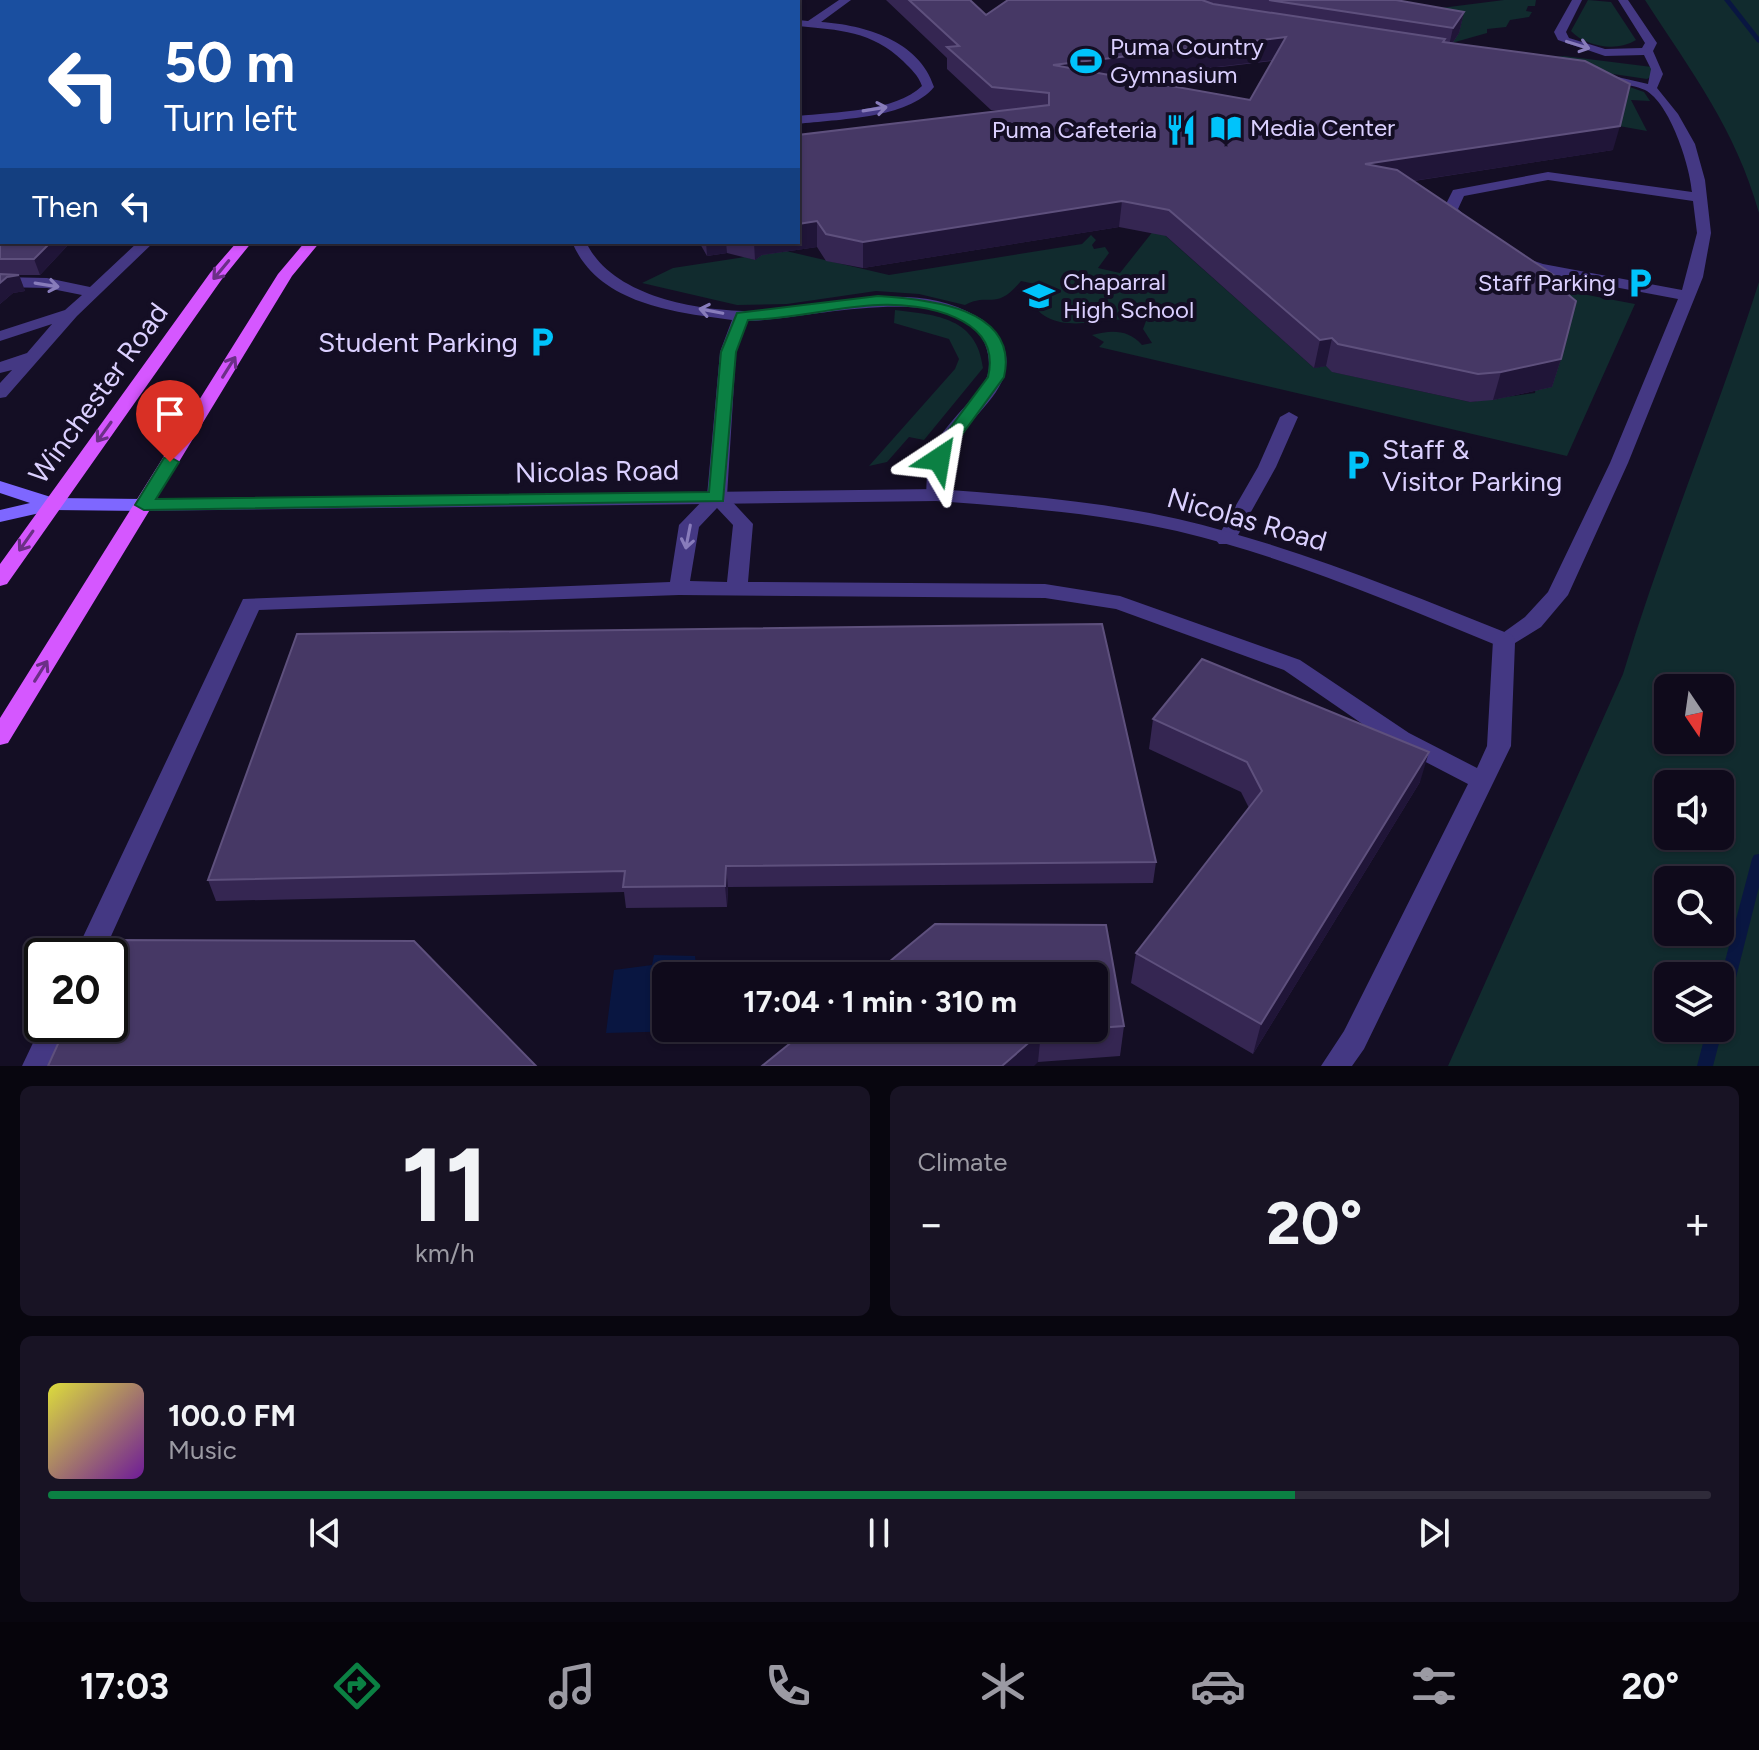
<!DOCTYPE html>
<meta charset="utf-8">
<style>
:root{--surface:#0f0a1b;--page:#181324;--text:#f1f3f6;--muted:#9b9aa3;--line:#2f2b3a;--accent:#0b8043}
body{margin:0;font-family:Figtree,sans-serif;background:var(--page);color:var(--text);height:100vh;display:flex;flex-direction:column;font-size:30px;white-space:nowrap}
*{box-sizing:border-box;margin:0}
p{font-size:26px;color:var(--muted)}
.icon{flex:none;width:44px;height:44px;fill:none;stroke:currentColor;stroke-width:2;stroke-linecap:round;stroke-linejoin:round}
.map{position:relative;height:1066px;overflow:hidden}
.drawer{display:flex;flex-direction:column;gap:20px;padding:20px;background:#08060f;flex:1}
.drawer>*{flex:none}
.top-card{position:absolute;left:0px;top:0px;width:800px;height:244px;box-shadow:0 2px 6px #0004,0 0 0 2px var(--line);background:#1a4fa0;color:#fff;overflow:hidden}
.needle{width:52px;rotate:167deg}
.fabs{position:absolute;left:1654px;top:674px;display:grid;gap:16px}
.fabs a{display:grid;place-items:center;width:80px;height:80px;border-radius:12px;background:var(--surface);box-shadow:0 2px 6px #0004,0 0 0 2px var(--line);font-size:40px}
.speed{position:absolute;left:24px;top:938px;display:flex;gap:16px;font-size:40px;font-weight:700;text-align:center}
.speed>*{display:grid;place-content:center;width:104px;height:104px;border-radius:50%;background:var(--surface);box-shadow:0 2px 6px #0004,0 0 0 2px var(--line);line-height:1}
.speed .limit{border:4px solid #111;border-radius:12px;background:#fff;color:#111}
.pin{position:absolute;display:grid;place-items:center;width:68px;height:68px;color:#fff;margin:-82px -34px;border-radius:50% 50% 50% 0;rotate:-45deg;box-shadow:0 0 8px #0007}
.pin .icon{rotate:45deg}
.me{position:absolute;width:88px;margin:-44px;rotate:33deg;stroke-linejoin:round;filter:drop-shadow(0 0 6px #0008)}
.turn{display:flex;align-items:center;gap:28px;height:168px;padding:0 32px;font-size:36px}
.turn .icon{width:104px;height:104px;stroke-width:2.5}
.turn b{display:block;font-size:56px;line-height:68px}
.then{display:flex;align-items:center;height:76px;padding:0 32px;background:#0003;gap:16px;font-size:30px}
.big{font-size:60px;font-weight:700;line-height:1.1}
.drawer .widget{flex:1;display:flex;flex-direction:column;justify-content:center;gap:12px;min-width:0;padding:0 28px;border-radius:12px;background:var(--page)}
.drawer .dial{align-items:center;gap:0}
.dial b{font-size:104px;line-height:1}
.song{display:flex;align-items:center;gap:24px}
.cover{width:96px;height:96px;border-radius:12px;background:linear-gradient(135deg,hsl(60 70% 55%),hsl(280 70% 35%))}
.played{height:8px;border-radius:4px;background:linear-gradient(90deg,var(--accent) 75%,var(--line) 75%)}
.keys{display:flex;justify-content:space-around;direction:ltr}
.heat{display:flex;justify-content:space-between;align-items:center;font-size:44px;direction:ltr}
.drawer .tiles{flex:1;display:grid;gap:20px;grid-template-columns:1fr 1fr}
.widget:last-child{grid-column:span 2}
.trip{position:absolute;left:652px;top:962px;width:456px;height:80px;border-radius:12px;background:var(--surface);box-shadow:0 2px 6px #0004,0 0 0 2px var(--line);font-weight:700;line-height:80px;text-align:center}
.tab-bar{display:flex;height:128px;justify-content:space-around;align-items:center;background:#06040b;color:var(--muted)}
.tab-bar .icon{width:56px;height:56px}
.tab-bar .selected{color:var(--accent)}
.tab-bar b{font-size:36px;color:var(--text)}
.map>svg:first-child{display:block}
.green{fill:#112b2e;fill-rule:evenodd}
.water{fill:#091641}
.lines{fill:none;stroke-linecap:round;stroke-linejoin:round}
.stream{fill:#091641;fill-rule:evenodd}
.lane{fill:#443883;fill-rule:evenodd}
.street{fill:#443883;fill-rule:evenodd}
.secondary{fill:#7e67ff;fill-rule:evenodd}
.primary{fill:#d557ff;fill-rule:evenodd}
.wall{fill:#352652;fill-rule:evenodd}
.shaded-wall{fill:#201538}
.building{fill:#463865;stroke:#5e507d;stroke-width:2;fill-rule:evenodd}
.oneway{stroke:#887cbb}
.oneway2{stroke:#6b2f87}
.route{fill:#0b8043;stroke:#07532c;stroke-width:2}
.labels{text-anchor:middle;stroke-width:8;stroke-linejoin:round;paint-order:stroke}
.far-poi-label{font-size:24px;fill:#dbd0ff;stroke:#140e24;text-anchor:start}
.poi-label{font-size:28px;fill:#dbd0ff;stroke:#140e24;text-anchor:end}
.street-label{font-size:28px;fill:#dbd0ff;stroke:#140e24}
</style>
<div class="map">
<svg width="1759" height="1066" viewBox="0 0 1759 1066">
<rect width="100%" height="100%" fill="#140e24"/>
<g class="green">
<path d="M148,0H483L136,2Z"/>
<path d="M1504,0H1536L1535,6H1528L1526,11L1532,12L1529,17L1510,20L1506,27L1487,29V33L1448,44L1433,9Z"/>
<path d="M1588,0L1611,2L1636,40C1617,52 1586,47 1571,31Z"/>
<path d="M1645,0H1759V213C1736,130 1691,71 1645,0Z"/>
<path d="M1564,56L1652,67V76L1647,79L1552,65L1556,57Z"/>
<path d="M1624,85L1644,92L1650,101L1631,100L1647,131L1619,126Z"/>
<path d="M1154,230H1159L1314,368L1326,366L1333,372L1470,402L1535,393L1545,287L1635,304L1567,456L1099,347L1104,342L1092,335C1111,330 1128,329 1142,345L1152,343L1143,329L1146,321C1113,311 1047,346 1028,294L1035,284L1021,281C996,312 989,292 965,305L919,294L876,291L787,304L737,305L642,283L673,268L745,257L755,260L761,255L786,251L889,275L1082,244L1091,235L1096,240L1092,245L1094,249L1105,247L1109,253L1098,268L1120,273Z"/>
<path d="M1759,282V1066H1448L1623,674C1663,541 1717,414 1759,282ZM1668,688H1720V740H1668ZM1668,784H1720V836H1668ZM1668,880H1720V932H1668ZM1668,976H1720V1028H1668Z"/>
<path d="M895,310C938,315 977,318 983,368L924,440L909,437L887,462L869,466L955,369L959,359L949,339L894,323Z"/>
</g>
<path class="water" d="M654,955L695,956L696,964L727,965L726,976H666V1028L724,1030L606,1033L614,970L652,965Z"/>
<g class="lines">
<g class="stream">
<path d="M1724,0H1730L1759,37V43L1757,42Z"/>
<path d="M1759,854V887L1728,1009L1725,1014L1720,1016V980L1752,859L1754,855Z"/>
<path d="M1721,1023L1723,1028L1713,1066H1697L1707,1028H1720Z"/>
</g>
<g class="lane">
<path d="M605,0H621L622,2H606Z"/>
<path d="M839,0H851L821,22C864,25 919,40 934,87C908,119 837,119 798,124V116C833,112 896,112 922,86C918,75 911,69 903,61C872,31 839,30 798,26V20L808,21Z"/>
<path d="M1572,0H1582L1566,32L1569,38L1605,49L1642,48L1645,43L1618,0H1628L1657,43L1653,51L1663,74L1657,88L1678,114L1695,144L1705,180L1711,233L1703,277L1628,463L1568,595L1541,627L1515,643L1511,746L1364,1049L1352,1066H1321L1344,1031L1468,784L1393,745L1284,670L1116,609L1045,598L679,595L259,610L102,956H74L243,599L670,582L679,525L707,496L720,352L732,320C673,312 598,304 572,242H586C612,298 702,312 758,311C832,310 907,276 978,317C991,324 1004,340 1006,355C1012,394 963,420 950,453C945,466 946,481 946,495L936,501L926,495C927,481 926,466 931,453C942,425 971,405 986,379C991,369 989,354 985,344C959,277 801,321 748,321L736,352L727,496L753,524L748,582L1045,584L1120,596L1300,660L1409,733L1477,768L1487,746L1493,640L1525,617L1548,592L1610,463L1678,299L1540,273L1512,261L1520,256L1543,264L1682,290L1697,233L1693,201L1548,180L1464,196L1458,209L1472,222V228H1462L1443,210L1453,190L1548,172L1692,192C1690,166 1670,103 1645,90C1628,82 1605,86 1590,76L1596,72L1648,84L1651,69L1644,55L1605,56L1558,40L1554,32ZM717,508L733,525L727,582L690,581L699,527Z"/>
<path d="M0,185H2L0,194Z"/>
<path d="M138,242H154L77,316L6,397L0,398V383L12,370L0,373V362L27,353L52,324L0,341V331L65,310L82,295L47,288L0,287V277L47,278L90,287Z"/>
<path d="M1289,412L1298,417L1276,467L1233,544H1219L1216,540L1258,467L1280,417Z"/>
<path d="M42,1024H70L52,1066H22Z"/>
</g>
<path class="street" d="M936,489C1017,495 1099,501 1178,519C1293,546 1402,591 1512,635L1515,640L1512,645H1496C1392,602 1287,557 1177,531C1098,513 1016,507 936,501L144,511L134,505L144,499Z"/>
<path class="secondary" d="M0,481L54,498L144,499L154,505L144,511L53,510L0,522V510L30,503L0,493Z"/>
<g class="primary">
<path d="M237,242H252L222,279L7,584L0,586V564L210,273Z"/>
<path d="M305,242H320L292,276L8,743L0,745V718L278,274Z"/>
</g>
</g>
<g class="wall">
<path d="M886,0H970L986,15L1008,0H1396L1464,12L1459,33L1452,44L1613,150L1414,181L1565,291L1561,359L1552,387L1493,400L1470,402L1332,372L1326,366L1314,368L1166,236L1119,227L863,268L826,261L817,247L762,255L755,260L727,253L707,256L699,242H798V135L1000,111L991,110L947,69V58ZM1273,61L1250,100L1128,78Z"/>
<path d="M0,227L2,242H69V244L40,275H19L25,291L13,293L0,304Z"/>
<path d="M297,634L1156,862L1153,883L728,887L727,907L626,908L624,892L216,901L208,880Z"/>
<path d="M1153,719L1420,782L1253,1054L1131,983L1136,953L1249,808L1241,792L1149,749Z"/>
<path d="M935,924L1124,1026L1120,1056L1038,1062Z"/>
</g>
<g class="shaded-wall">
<path d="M1464,12L1459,33L1448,50L1453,28Z"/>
<path d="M1286,37L1283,59L1051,87L1053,65Z"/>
<path d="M1620,126L1613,150L1360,189L1365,164Z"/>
<path d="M1122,201L1119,227L863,268V242Z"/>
<path d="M817,221V247L762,255L755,260L754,242H798V224Z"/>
<path d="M51,242H69V244L40,275L34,259Z"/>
<path d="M706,242H726L727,253L707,256Z"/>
<path d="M19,275L25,291L13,293L0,304V283L7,277Z"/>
<path d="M1567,284L1559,311L1558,286Z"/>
<path d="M1332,338L1326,366L1314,368L1320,340Z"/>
<path d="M1561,359L1552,387L1493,400L1501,372Z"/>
<path d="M1429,752L1420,782L1253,1054L1261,1024Z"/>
<path d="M726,866L728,887L727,907L725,886Z"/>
<path d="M1041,1032L1038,1062L1034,1066H1002Z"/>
</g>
<g class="building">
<path d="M909,0H970L986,15L1008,0H1202L1213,4L1445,39L1443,42L1585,61L1630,84L1620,126L1365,164L1397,170L1567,284L1558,286L1576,301L1561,359L1501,372L1478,374L1338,344L1332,338L1320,340L1169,210L1122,201L863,242L826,234L817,221L798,224V135L1049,105V93L992,87L947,47L959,46ZM1286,37L1250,100L1053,65Z"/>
<path d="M1269,0H1396L1464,12L1453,28Z"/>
<path d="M0,227H2V242H51L34,259H0Z"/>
<path d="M0,274L19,275L7,277L0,283Z"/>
<path d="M1102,624L1156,862L726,866L725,886L623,887L625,871L208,880L297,634Z"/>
<path d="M1202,659L1429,752L1261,1024L1136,953L1262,791L1247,762L1153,719Z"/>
<path d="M935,924L1106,925L1124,1026L1041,1032L1002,1066H762L809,1028H1094V976H872Z"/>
<path d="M107,940L414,941L536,1066H48L67,1024H110V956H99Z"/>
</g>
<defs><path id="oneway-shaft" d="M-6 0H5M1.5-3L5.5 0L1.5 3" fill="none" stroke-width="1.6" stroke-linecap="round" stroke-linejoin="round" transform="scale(2)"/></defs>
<g class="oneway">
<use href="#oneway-shaft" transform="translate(1578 45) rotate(17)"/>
<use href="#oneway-shaft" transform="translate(875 109) rotate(-9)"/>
<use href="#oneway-shaft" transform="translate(47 285) rotate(9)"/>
<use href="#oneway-shaft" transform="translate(711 311) rotate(-169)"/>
<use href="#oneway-shaft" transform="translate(688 537) rotate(101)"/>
</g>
<g class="oneway2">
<use href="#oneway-shaft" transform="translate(221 270) rotate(130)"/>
<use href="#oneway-shaft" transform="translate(229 367) rotate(-58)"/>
<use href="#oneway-shaft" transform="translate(104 432) rotate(126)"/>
<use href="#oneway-shaft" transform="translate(26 541) rotate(125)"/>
<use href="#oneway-shaft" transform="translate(41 671) rotate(-58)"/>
</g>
<path class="route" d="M878,296C926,299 1020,307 1004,377L950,451L945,463H933L930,459L933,451L988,377C1003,316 922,303 878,305C834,307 792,319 748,320L736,352L723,501L144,510L135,505L164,458L170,457L179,462L156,499L709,492L721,352L737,313Z"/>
<defs>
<symbol id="stadium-bare" viewBox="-9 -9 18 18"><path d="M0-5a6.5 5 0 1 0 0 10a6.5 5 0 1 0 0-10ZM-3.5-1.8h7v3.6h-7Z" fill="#00c3fb" stroke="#140e24" stroke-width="2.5" paint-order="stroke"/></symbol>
<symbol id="library-bare" viewBox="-9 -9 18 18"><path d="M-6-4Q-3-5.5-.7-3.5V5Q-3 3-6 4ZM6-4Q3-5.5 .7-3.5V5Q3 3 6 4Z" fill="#00c3fb" stroke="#140e24" stroke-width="2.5" paint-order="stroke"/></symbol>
<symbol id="restaurant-bare" viewBox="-9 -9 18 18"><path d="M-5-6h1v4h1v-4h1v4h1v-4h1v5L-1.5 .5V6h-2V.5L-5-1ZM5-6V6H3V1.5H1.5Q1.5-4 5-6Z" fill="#00c3fb" stroke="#140e24" stroke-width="2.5" paint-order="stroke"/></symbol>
<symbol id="parking-bare" viewBox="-9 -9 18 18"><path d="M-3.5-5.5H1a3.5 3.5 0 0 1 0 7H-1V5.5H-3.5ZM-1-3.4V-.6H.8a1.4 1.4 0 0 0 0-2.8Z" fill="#00c3fb" stroke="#140e24" stroke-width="2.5" paint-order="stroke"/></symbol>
<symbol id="school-bare" viewBox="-9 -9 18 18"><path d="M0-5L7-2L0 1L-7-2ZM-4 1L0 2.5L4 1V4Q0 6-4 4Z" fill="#00c3fb" stroke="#140e24" stroke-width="2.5" paint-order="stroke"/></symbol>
</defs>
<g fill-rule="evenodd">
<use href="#stadium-bare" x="1064" y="39" width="44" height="44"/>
<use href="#library-bare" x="1204" y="106" width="44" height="44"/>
<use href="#restaurant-bare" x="1159" y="108" width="44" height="44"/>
<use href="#parking-bare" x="1618" y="261" width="44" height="44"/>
<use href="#school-bare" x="1017" y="274" width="44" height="44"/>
<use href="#parking-bare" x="520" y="320" width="44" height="44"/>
<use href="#parking-bare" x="1336" y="443" width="44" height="44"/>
</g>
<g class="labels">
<g class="far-poi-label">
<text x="1110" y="55">Puma Country<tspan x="1110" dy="28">Gymnasium</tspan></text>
<text x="1250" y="136">Media Center</text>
<text x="1157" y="138" text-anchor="end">Puma Cafeteria</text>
<text x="1063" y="290">Chaparral<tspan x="1063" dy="28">High School</tspan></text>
<text x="1616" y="291" text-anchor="end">Staff Parking</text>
</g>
<g class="poi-label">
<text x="518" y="352">Student Parking</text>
<text x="1382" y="459" text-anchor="start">Staff &amp;<tspan x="1382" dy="32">Visitor Parking</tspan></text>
</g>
<g class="street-label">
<text transform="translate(98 393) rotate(-54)" y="10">Winchester Road</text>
<text transform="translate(597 471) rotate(-1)" y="10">Nicolas Road</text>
<text transform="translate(1247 519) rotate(16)" y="10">Nicolas Road</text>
</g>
</g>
</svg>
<div class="fabs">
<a><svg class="needle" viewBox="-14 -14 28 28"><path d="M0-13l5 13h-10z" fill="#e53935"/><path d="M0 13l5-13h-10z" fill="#9b9aa3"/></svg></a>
<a><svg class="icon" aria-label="sound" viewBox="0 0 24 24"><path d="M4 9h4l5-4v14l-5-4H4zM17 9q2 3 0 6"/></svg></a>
<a><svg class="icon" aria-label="search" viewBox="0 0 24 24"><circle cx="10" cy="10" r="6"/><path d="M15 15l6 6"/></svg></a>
<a><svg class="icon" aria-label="layers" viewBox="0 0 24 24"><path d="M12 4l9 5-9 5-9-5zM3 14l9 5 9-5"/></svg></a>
</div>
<div class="speed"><div class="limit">20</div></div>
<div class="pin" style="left:170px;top:462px;background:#d93025"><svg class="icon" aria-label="arrive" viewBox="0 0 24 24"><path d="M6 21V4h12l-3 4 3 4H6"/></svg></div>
<svg class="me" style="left:939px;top:459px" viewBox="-20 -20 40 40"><path d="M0-17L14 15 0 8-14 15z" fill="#0b8043" stroke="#fff" stroke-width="4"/></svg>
<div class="trip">17:04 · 1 min · 310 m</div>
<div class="top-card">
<div class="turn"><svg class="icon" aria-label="left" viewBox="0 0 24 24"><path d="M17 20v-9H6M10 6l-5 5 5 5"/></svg><div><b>50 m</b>Turn left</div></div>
<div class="then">Then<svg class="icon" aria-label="left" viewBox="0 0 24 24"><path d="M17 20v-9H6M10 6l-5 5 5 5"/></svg></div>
</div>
</div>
<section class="drawer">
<div class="tiles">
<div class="widget dial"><b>11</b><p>km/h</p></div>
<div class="widget"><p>Climate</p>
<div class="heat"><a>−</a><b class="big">20°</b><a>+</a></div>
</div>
<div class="widget">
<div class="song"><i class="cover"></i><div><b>100.0 FM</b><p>Music</p></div></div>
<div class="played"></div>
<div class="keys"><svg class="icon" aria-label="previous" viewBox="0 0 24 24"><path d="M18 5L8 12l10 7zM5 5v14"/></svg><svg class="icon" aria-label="pause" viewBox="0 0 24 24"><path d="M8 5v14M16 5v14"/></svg><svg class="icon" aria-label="next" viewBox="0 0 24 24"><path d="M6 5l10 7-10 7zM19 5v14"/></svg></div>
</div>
</div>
</section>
<nav class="tab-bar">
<b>17:03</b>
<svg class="icon selected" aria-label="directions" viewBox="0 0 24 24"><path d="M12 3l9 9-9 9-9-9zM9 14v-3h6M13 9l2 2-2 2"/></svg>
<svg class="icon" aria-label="music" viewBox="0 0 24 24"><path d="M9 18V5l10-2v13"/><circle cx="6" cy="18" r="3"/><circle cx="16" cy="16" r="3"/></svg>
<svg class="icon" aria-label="phone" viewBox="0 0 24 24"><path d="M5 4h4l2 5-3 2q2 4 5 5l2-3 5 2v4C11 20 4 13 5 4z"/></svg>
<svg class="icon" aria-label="climate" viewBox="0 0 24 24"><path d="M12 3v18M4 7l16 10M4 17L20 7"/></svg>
<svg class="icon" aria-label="car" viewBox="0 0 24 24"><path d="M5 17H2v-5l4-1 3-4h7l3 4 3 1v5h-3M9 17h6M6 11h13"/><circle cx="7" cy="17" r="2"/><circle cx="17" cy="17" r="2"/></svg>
<svg class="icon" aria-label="filters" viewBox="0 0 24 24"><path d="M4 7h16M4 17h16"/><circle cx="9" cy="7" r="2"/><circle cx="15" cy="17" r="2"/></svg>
<b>20°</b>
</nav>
